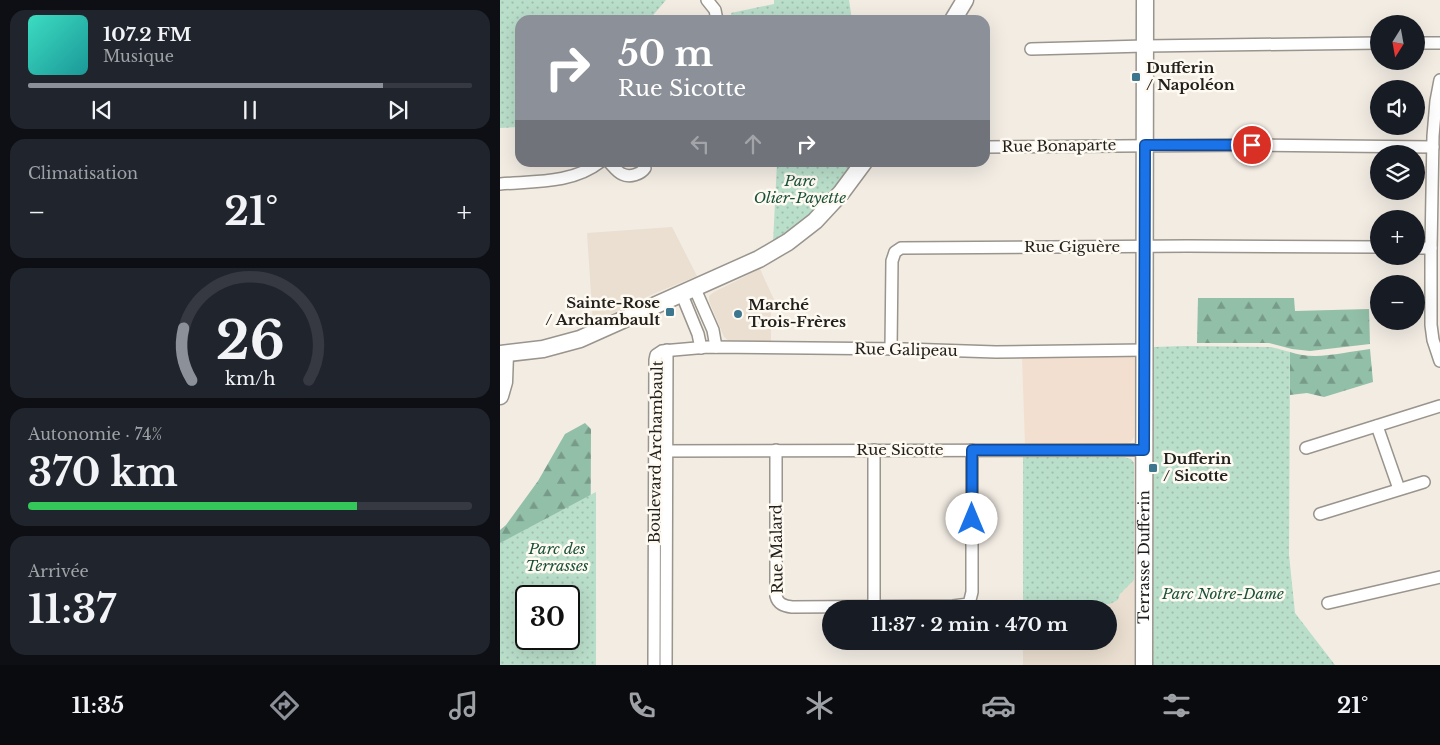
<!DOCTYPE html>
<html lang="fr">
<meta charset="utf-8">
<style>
:root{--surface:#171b24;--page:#20242c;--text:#f1f3f6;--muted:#9ea1a6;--line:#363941;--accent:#8c9099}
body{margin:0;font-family:"Libre Baskerville",serif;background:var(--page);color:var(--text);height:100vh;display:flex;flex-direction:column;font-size:19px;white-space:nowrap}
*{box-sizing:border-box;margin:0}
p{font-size:16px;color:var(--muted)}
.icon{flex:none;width:28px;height:28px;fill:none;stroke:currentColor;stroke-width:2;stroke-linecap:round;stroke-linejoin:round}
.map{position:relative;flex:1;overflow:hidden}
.side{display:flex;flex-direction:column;gap:10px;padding:10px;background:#0d0f14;width:500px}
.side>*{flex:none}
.top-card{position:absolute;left:15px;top:15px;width:475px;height:152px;border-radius:15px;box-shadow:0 5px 20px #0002;background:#8c9099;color:#fff;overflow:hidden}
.needle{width:32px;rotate:191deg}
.fabs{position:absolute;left:870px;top:15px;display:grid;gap:10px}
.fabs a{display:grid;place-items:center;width:55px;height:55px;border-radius:50%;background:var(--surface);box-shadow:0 5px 20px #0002;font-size:25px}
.speed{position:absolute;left:15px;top:585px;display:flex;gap:10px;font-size:25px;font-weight:700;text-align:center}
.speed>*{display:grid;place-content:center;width:65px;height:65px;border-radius:50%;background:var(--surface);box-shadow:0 5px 20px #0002;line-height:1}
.speed .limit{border:2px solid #111;border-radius:8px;background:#fff;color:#111}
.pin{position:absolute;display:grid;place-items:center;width:42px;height:42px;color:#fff;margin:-21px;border:2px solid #fff;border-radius:50%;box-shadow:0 1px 5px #0007}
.me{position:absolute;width:55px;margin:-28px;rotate:0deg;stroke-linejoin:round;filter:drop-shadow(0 0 4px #0008)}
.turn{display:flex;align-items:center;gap:18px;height:105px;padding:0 20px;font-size:22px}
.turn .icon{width:65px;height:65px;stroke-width:2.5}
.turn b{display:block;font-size:35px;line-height:42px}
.lanes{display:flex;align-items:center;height:48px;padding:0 20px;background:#0003;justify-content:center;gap:25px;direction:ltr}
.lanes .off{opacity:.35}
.big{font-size:38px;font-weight:700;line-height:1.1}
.side .widget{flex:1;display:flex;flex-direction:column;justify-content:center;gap:8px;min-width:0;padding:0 18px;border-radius:15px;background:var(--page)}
.side .dial{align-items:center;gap:0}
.dial svg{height:130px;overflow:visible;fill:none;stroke:var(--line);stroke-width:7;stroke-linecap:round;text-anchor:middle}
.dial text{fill:var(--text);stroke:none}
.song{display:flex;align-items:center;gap:15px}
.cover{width:60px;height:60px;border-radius:8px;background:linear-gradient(135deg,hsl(170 70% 55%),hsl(180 70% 35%))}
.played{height:5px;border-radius:2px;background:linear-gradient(90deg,var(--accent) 80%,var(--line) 80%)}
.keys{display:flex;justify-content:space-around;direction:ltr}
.heat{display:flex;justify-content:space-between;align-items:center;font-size:28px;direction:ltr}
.charge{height:8px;border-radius:4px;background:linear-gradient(90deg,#34c759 74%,var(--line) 0)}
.trip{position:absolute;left:322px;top:600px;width:295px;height:50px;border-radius:25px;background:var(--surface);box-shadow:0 5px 20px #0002;font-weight:700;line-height:50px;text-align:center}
.tab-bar{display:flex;height:80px;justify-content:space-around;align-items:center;background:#090b0e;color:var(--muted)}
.tab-bar .icon{width:35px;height:35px}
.tab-bar .on{color:var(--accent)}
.tab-bar b{font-size:22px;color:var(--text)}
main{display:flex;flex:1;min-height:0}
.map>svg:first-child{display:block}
.built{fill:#eadfd0}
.industrial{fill:#f2dfcf}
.forest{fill:url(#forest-firs)}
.park{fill:url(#park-dots);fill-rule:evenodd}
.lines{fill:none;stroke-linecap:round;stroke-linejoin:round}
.street-casing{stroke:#99948c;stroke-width:14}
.secondary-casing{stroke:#99948c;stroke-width:19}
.street{stroke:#fff;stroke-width:11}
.secondary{stroke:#fff;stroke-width:16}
.route-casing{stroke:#114b97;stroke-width:12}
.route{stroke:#1a73e8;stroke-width:9}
.poi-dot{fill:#3d768f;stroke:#fefaf2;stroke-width:2}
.labels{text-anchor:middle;stroke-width:5;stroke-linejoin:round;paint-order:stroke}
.poi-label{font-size:15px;font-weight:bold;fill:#22201d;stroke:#fefaf2;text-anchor:start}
.street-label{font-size:15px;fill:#22201d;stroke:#fefaf2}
.park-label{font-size:15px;font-style:italic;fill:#1a513a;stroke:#fefaf2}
</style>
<main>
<section class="side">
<div class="widget">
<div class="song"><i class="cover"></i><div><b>107.2 FM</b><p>Musique</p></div></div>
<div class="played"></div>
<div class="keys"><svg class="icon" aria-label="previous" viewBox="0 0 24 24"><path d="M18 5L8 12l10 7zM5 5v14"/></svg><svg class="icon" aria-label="pause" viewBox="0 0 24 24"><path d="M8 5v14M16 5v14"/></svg><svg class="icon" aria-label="next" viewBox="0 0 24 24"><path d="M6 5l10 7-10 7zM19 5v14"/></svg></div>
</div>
<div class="widget"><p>Climatisation</p>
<div class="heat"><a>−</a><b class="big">21°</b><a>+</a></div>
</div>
<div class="widget dial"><svg viewBox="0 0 100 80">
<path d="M14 69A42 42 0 1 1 86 69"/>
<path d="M14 69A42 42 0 0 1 9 37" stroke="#8c9099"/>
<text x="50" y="56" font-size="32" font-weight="700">26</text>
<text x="50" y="72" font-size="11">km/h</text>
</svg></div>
<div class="widget"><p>Autonomie · 74%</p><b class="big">370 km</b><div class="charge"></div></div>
<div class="widget"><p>Arrivée</p><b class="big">11:37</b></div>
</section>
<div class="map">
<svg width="940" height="665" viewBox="0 0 940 665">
<defs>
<pattern id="forest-firs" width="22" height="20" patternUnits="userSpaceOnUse" patternTransform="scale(1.25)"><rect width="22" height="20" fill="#92bfa8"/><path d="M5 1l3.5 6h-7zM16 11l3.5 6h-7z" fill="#779b88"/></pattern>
<pattern id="park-dots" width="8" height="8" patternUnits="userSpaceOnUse" patternTransform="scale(1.25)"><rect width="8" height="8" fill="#b9deca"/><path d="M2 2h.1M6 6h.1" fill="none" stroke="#9fbead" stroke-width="1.8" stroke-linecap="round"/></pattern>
</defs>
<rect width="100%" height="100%" fill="#f2ece3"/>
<g class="built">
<path d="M172,227L197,276L153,294L93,323L87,233Z"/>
<path d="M260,269L276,304L271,306V342L228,340L224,337L209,301V296L214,292Z"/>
<path d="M634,580V665H523V641H609V609H523V604H610L618,600L620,594Z"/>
</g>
<path class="industrial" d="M632,355L635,358L634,437L631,442L624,444H525L522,357Z"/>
<g class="forest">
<path d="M698,298H794L795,311L869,309L870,344L810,351L792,349L769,343H697Z"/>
<path d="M870,349L873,382L824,397L807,393L790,395V352C815,361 844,352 870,349Z"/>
<path d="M85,423L91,429L90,665L69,596H26L0,665V530L6,525L38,481L65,434Z"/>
</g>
<g class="park">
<path d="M0,0H166L149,20H20V127L0,128Z"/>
<path d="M274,0H349L352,20H231V13L274,4Z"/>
<path d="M277,163H354L335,188L307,218L273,243Z"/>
<path d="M685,346L771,347L790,352L789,555L795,613L835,665H653L654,347Z"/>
<path d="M523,457H624L631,459L634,463V580L620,594L618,600L610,604H523Z"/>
<path d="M96,492V665H0V543ZM69,596V639H26V596Z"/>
</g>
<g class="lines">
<defs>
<g id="street">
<path d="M207,0L215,10L217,20"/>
<path d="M916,43H940"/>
<path d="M531,49L645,46L879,43"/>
<path d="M940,80L936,101L933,136L931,248V325L933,340L940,361"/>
<path d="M485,147L752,145L933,147"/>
<path d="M109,162C113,166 117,172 122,174C130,178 141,174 145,168L143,162"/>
<path d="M0,184C33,181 72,184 100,162"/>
<path d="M916,248H931"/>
<path d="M195,289L213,330L216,347"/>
<path d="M182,295L198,334L201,348"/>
<path d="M391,349L392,261L395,252L401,248L687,246L879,247"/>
<path d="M877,426L899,489"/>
<path d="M806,448L940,406"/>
<path d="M276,450V596C278,604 284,606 292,607L453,606L469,604L472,592V450"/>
<path d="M374,450V606"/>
<path d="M155,451L644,450"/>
<path d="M820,514L924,482"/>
<path d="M828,603L940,577"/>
<path d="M154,665L155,360L156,355L162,351L208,347L404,349L496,352L645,350"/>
<path d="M166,665L167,350"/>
</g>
<g id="secondary">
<path d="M453,20L465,0"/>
<path d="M0,354L43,349L80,339L259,259L288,242L315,221L341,193L364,162"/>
<path d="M0,396L4,382L5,354"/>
<path id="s1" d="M644,665L645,0"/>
</g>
</defs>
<use href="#street" class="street-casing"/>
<use href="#secondary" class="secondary-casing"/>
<use href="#street" class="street"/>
<use href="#secondary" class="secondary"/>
</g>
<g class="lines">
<defs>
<path id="route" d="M472,519V450H644L645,145H752"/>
</defs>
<use href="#route" class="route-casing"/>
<use href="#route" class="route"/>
</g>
<g class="poi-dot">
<rect x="631" y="72" width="10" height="10" rx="2.5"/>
<rect x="165" y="307" width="10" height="10" rx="2.5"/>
<circle cx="238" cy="314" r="5"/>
<rect x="648" y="463" width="10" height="10" rx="2.5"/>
</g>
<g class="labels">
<g class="poi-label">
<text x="646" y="73">Dufferin<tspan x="646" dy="17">/ Napoléon</tspan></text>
<text x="160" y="308" text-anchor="end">Sainte-Rose<tspan x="160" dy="17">/ Archambault</tspan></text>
<text x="248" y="310">Marché<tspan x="248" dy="17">Trois-Frères</tspan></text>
<text x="663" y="464">Dufferin<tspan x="663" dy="17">/ Sicotte</tspan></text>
</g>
<g class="street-label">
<text transform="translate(559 146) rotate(-1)" y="5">Rue Bonaparte</text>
<text x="572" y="252">Rue Giguère</text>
<text transform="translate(406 350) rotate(1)" y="5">Rue Galipeau</text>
<text x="400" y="455">Rue Sicotte</text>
<text transform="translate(156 452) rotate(-89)" y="5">Boulevard Archambault</text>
<text transform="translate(277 549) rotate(-91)" y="5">Rue Malard</text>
<text dy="5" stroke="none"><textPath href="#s1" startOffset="108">Terrasse Dufferin</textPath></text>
</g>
<g class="park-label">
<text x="300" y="186">Parc<tspan x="300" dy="17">Olier-Payette</tspan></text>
<text x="57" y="554">Parc des<tspan x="57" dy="17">Terrasses</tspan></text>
<text x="723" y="599">Parc Notre-Dame</text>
</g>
</g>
</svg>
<div class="fabs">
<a><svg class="needle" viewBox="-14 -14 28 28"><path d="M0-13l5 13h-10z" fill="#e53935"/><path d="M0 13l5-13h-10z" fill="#9ea1a6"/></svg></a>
<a><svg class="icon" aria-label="sound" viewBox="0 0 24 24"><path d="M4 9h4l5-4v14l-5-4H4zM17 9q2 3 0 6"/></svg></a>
<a><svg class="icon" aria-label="layers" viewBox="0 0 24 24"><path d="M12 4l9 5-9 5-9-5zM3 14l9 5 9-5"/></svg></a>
<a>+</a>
<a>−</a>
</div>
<div class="speed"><div class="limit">30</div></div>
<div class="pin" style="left:752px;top:145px;background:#d93025"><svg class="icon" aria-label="arrive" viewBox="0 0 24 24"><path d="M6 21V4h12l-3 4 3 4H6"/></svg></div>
<svg class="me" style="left:472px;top:519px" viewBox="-20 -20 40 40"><circle r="19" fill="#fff"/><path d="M0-13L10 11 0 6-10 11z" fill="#1a73e8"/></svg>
<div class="trip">11:37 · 2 min · 470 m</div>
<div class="top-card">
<div class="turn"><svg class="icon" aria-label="right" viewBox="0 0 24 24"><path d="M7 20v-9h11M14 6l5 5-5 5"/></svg><div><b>50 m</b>Rue Sicotte</div></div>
<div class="lanes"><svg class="icon off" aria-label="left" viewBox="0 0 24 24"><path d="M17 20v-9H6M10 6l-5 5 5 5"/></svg><svg class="icon off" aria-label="ahead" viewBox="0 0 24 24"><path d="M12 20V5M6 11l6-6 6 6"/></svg><svg class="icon" aria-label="right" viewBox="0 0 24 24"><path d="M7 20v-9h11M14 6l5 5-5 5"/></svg></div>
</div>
</div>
</main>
<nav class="tab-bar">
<b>11:35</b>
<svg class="icon on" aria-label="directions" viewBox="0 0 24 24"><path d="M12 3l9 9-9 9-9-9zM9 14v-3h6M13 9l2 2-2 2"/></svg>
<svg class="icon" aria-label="music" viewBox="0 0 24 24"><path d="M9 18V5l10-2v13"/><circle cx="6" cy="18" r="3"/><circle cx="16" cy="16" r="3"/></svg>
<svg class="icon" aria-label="phone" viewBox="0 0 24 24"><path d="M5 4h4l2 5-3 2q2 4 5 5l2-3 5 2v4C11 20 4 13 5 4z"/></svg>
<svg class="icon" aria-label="climate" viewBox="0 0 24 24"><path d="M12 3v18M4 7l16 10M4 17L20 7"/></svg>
<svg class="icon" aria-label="car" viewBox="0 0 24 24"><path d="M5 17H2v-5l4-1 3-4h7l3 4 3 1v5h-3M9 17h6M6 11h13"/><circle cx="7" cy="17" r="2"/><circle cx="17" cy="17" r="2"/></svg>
<svg class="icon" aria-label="filters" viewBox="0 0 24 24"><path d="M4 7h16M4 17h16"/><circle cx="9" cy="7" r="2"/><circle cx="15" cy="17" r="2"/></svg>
<b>21°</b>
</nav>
